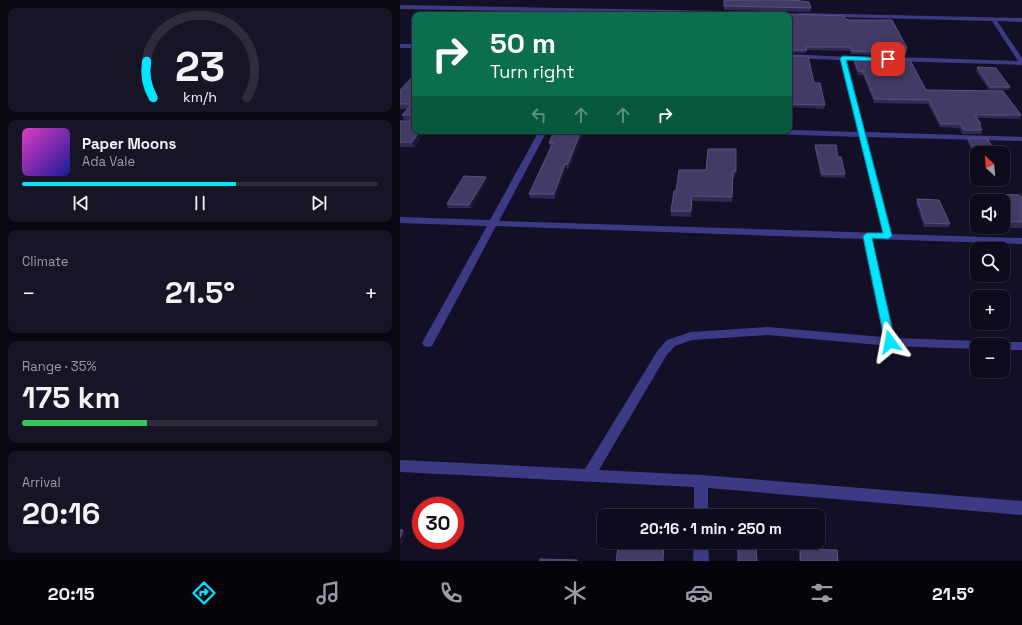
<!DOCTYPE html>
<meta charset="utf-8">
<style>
:root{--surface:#0e0b1c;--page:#171425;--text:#f1f3f6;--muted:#9b9ba3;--line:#2e2b3b;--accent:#00e5ff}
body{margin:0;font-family:"Space Grotesk",sans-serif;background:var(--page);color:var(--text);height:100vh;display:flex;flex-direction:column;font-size:15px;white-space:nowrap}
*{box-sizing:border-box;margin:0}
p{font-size:13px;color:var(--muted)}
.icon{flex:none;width:22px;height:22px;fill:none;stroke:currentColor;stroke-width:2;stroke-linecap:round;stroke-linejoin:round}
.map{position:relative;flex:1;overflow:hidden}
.drawer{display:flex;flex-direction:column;gap:8px;padding:8px;background:#08060f;width:400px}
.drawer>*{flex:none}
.guide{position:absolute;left:12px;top:12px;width:380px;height:122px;border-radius:8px;box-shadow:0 1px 3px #0004,0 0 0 1px var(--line);background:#0b6e4f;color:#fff;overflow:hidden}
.needle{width:26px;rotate:334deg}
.buttons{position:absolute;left:570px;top:146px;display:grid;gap:8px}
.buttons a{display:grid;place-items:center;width:40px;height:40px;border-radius:8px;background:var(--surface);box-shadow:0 1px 3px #0004,0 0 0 1px var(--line);font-size:20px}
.speed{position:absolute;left:12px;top:497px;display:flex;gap:8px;font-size:20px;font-weight:700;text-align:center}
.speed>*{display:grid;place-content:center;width:52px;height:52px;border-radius:50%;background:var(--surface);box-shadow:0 1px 3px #0004,0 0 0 1px var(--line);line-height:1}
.speed .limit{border:6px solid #d22;background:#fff;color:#111}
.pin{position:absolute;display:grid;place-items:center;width:34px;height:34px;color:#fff;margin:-17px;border-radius:8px;box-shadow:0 2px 6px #0006}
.me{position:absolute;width:44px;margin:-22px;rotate:347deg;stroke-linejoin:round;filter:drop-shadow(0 0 3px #0008)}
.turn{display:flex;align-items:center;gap:14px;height:84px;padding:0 12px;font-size:18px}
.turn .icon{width:52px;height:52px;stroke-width:2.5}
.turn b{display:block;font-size:28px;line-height:34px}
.lanes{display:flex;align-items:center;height:38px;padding:0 12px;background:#0003;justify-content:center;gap:20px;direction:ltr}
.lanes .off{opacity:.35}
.big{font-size:30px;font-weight:700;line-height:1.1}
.drawer .widget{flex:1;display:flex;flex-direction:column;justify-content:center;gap:6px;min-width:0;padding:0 14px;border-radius:8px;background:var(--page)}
.drawer .dial{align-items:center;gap:0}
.dial svg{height:104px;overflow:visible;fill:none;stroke:var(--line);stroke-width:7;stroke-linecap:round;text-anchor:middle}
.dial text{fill:var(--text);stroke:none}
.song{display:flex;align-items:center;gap:12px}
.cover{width:48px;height:48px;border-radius:6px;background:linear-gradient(135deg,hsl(310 70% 55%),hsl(240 70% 35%))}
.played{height:4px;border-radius:2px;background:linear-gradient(90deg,var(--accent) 60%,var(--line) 60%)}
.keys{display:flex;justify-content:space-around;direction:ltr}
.heat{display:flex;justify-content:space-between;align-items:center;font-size:22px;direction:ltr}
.charge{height:6px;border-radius:3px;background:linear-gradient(90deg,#34c759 35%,var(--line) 0)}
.trip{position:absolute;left:197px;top:509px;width:228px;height:40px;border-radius:8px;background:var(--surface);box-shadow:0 1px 3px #0004,0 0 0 1px var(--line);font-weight:700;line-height:40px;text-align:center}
.tab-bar{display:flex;height:64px;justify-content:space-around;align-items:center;background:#06040b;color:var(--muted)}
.tab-bar .icon{width:28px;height:28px}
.tab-bar .current{color:var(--accent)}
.tab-bar b{font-size:18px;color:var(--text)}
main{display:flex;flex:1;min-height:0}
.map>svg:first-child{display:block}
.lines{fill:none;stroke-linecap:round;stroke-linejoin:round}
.street{fill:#3d3a85;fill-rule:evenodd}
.wall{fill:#312854}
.shaded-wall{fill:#1d163a}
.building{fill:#433a66;stroke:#5a527e}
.route{fill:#00e5ff;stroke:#0095a6}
</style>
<main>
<section class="drawer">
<div class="widget dial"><svg viewBox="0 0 100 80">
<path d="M14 69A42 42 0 1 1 86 69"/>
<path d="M14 69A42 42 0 0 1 9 41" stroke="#00e5ff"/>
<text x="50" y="56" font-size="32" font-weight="700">23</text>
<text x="50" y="72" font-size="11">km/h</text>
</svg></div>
<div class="widget">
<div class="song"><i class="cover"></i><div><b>Paper Moons</b><p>Ada Vale</p></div></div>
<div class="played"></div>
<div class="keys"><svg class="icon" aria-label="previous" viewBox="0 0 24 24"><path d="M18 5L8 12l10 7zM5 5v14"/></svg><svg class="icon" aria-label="pause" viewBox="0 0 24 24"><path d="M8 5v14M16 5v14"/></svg><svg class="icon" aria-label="next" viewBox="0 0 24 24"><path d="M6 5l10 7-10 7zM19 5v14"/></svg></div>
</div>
<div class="widget"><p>Climate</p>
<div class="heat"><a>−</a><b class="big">21.5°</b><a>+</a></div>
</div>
<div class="widget"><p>Range · 35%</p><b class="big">175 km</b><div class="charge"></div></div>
<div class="widget"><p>Arrival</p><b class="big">20:16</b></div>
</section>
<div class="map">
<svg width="622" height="561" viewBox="0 0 622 561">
<rect width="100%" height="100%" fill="#130f26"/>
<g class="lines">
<g class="street">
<path d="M0,5L376,12L379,14L347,15L0,9Z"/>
<path d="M400,13L622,18V22L597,21L622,58V65L496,61L493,59L496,57L618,61L592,21L398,16V14Z"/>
<rect x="0" y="44" width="15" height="4"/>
<path d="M389,54L468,58L469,59L466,61L447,60L465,132L622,137V141L467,137L492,234L622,238V244L472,239L495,338L577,341L581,342L583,345H577V349L490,346L368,335L292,340L275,346L266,356L199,470L301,475L622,501V515L308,488V516H294V487L0,472V460L185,469L258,350L267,340L291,332L368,327L483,337L463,239L96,226L32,346L28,347L24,346L22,343L87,226L0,223V217L90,220L139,131H147L99,221L483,233L459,137L339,133L335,131L389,130L458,132L440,60L389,58Z"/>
<path d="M603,342H622V350H603V345H598Z"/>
<path d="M294,542H308L309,561H293Z"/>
</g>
</g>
<g class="wall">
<path d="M324,0L411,8L410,12L324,10Z"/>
<path d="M364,13L445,19L507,48L505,56L451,54L450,51L407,50L406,53H389V15H364Z"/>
<path d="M389,56L414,83L425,105L424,109L389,107Z"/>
<path d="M454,58L526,90L621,115L620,119L578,118L581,124L580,127L582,130L581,134H562L559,128L540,127L528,104L474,103L463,75H458L453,62Z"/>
<path d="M577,67L610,87L609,90H589L576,71Z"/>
<path d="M15,74V131H26L14,147H0V121H14V120H4L2,115L8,109H0V90Z"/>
<path d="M154,131H183V133L169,169L166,168L155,199L130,198L129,194L150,147L149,143Z"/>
<path d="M568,138L577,153V160L567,141Z"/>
<path d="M415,145L438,157L445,174V178L421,177L415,149Z"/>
<path d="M336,149L335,177H333L332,202L293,201L291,217L271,216V211L276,191Z"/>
<path d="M86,177L87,180L71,208H48L47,204Z"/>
<path d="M590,194L622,198V228H602L601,227H603V201H588Z"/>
<path d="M517,199L550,224L549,227H524L516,203Z"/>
<path d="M400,549L438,561H399V554Z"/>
</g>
<g class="shaded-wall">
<path d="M20,131H26L14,147L12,142Z"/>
<path d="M181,131H183V133L169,169L168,164Z"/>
<path d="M165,164L166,168L155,199L154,194Z"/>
<path d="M86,177L87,180L71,208L69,205Z"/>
<path d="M292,196L293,201L291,217V211Z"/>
<path d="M3,530L6,533L0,548V538Z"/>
<path d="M264,542H265L263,561Z"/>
</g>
<g class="building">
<path d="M324,0H393L409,2L411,8L324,6Z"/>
<path d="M150,13H188L187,15H149Z"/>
<path d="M277,13L327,14V15H276Z"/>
<path d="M364,13L444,16L445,19L450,20H492L507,48H505L507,50H505L506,53L452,51L450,47H406L407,50H389V15H364Z"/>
<path d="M389,56H408L414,83H420L425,105L389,104Z"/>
<path d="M454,58L510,60L526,90L603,91L621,115H575L581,124H579L582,130H564L560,124H541L529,100L475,99L463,71H458Z"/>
<path d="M577,67L596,68L610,87H590Z"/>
<path d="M15,74V131H20L12,142H0V121H14V115H2L12,104H0V90Z"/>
<path d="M154,131H181L168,164H165L154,194H129L153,143H149Z"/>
<path d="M568,138H587L596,153H577V154Z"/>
<path d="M415,145H436L438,157H441L445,174H422Z"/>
<path d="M308,149H336V172L333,171L332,197L292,196L291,211H271L274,191H276L279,170H306Z"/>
<path d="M64,176L86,177L69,205L47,204Z"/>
<path d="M590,194L620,195L622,198V222L605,221L603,218V201H594Z"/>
<path d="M517,199L539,200L550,224L525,223Z"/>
<path d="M0,530H3L0,538Z"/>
<path d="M219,542H264L263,561H216Z"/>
<path d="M338,546L356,547L357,561H338Z"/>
<path d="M400,549L437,550L438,561H401Z"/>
<path d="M140,559L177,560V561H140Z"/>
</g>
<path class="route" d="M443,56L488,58L490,59L488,61L446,60L492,236L488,239L472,238L495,342L494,345H487L485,342L463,236L467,233H483L440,58Z"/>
</svg>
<div class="buttons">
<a><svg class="needle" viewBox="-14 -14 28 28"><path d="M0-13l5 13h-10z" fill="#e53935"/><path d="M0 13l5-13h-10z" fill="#9b9ba3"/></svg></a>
<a><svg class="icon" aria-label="sound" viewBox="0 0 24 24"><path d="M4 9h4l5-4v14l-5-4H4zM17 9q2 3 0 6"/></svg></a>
<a><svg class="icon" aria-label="search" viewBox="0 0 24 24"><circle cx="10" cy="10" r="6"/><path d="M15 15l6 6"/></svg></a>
<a>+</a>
<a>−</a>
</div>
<div class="speed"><div class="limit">30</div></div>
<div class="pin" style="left:488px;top:59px;background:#d93025"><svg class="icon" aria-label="arrive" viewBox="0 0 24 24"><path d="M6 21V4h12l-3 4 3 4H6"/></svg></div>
<svg class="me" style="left:490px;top:342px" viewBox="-20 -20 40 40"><path d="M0-17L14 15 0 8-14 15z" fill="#00e5ff" stroke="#fff" stroke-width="4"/></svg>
<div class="trip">20:16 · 1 min · 250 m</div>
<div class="guide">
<div class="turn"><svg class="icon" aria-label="right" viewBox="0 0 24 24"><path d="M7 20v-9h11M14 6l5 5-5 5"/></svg><div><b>50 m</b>Turn right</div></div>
<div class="lanes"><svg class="icon off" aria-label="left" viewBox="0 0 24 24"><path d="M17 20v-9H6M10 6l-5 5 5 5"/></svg><svg class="icon off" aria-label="ahead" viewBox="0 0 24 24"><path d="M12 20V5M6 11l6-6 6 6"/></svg><svg class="icon off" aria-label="ahead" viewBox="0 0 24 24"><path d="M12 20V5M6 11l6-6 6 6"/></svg><svg class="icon" aria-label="right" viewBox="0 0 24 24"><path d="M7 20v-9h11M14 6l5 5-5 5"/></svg></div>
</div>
</div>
</main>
<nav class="tab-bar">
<b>20:15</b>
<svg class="icon current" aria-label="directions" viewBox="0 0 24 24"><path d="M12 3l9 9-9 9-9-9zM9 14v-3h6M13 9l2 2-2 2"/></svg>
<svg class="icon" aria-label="music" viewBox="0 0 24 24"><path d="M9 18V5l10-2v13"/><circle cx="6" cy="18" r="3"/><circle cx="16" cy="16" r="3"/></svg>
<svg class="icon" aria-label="phone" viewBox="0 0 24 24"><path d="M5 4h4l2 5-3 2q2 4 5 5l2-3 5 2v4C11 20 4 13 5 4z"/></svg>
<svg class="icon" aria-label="climate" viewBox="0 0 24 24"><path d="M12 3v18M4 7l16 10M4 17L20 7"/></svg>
<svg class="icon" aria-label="car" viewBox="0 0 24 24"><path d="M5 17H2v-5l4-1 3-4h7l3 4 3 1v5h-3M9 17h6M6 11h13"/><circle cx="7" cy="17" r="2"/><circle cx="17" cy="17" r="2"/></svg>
<svg class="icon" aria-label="filters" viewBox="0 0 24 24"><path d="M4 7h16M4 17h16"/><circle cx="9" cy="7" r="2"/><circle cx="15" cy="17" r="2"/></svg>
<b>21.5°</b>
</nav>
